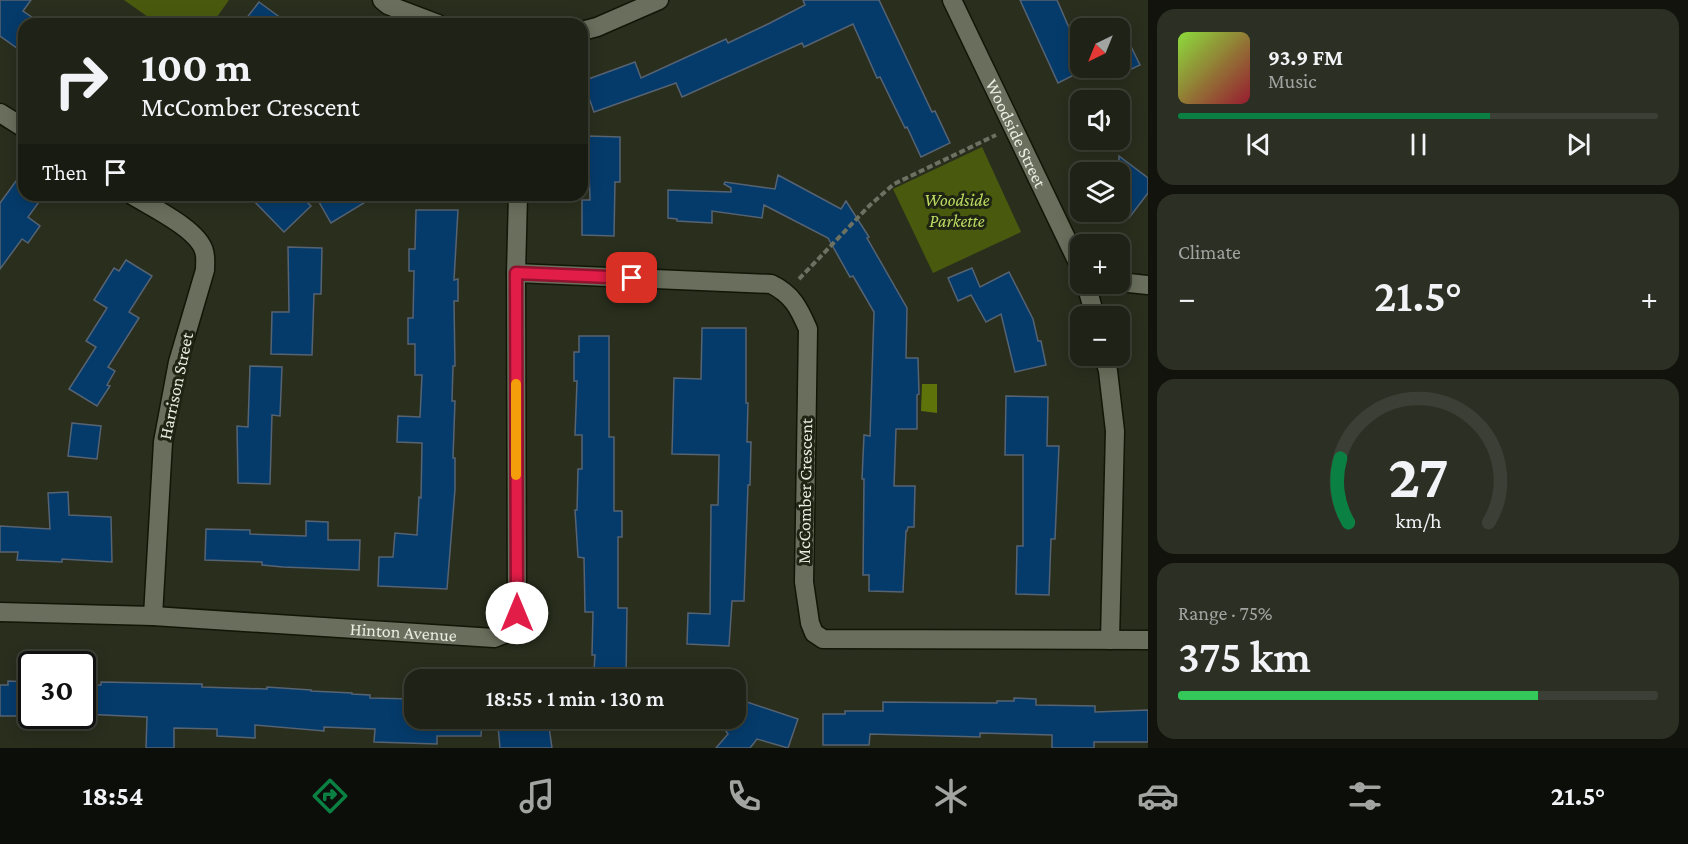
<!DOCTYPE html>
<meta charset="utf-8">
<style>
:root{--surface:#1f2216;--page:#2c2f23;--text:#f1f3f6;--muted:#a1a4a1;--line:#3c3f35;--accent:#0b8043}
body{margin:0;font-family:"Crimson Pro",serif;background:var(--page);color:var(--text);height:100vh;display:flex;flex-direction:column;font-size:22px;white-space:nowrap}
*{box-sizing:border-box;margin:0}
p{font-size:20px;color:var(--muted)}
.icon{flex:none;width:33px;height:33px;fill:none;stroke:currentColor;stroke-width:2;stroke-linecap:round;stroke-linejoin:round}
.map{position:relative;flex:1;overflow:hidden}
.drawer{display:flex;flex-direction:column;gap:9px;padding:9px;background:#11130c;width:540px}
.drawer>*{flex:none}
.banner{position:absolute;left:18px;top:18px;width:570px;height:183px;border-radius:18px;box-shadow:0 3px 15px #0003,0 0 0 2px var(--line);background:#1f2216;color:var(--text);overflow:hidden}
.needle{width:39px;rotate:223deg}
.buttons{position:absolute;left:1070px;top:18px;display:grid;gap:12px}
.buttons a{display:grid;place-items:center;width:60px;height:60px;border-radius:12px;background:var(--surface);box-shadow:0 3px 15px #0003,0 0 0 2px var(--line);font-size:30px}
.speed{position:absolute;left:18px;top:651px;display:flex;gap:12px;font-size:30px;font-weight:700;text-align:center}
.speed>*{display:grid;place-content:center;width:78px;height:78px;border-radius:50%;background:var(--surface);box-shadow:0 3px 15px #0003,0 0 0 2px var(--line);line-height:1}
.speed .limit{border:3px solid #111;border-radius:9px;background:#fff;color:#111}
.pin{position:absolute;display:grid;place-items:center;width:51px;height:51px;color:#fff;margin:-26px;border-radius:12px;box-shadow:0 3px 9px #0006}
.me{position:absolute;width:66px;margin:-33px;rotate:0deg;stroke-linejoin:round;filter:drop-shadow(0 0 4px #0008)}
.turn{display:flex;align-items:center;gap:21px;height:126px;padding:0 24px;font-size:27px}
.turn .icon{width:78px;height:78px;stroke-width:2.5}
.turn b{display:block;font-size:42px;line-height:51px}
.then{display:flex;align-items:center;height:57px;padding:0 24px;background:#0003;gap:12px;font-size:22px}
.big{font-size:45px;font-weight:600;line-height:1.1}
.drawer .card{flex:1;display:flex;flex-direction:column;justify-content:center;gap:9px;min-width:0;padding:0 21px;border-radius:18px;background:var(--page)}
.drawer .dial{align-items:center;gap:0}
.dial svg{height:156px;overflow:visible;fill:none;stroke:var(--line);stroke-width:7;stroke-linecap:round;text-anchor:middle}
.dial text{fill:var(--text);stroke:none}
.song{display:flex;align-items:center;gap:18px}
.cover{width:72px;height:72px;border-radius:9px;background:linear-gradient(135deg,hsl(90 70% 55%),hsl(350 70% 35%))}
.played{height:6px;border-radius:3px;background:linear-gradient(90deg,var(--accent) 65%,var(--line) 65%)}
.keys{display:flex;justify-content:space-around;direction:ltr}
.heat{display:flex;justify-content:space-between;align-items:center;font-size:33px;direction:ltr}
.charge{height:9px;border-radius:4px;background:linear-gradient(90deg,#34c759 75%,var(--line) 0)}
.trip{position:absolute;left:404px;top:669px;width:342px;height:60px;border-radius:18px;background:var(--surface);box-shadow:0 3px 15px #0003,0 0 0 2px var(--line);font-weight:600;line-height:60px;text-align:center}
.tabs{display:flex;height:96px;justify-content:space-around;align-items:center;background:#0c0e09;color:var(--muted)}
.tabs .icon{width:42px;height:42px}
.tabs .current{color:var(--accent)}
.tabs b{font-size:27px;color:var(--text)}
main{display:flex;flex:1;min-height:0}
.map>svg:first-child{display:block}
.green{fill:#495a0e}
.water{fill:#5e730a}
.building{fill:#053b6b;stroke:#566373;stroke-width:1.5}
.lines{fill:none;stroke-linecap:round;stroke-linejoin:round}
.street-casing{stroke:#111606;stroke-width:21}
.path{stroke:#6c7162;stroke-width:4;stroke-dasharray:6 3;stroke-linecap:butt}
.street{stroke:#696f5c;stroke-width:18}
.route-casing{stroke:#92132f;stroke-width:15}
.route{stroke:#e11d48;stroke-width:10}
.slow{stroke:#f59e0b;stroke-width:10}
.labels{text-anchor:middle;stroke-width:6;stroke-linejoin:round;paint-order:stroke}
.street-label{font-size:18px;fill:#e8ece1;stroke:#1f2413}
.park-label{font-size:18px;font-style:italic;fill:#bcdb62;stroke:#1f2413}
</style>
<main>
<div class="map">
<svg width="1148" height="748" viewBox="0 0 1148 748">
<rect width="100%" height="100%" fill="#292e1d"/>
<g class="green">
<path d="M124,0H229L212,24H158Z"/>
<path d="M982,147L1021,232L933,273L893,189Z"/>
</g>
<path class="water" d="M922,384H937V413L921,411Z"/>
<g class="building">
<path d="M0,0H31L23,11L42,24H24V53L0,36Z"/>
<path d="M803,0H879L932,112L935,111L950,143L921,157L907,127L905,128L880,77L877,78L853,24L804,47L802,43L682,97L676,83L594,112L583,81L635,62L641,78L726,39L728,43L770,23L805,5Z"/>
<path d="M1020,0H1057L1080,53V72L1058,83Z"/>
<path d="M259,2L289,24H242Z"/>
<path d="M1119,22L1140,65L1119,75Z"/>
<path d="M588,136L620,137V182H615L614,236L582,235V200H590Z"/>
<path d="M1119,156L1148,178V193L1129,218L1119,210Z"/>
<path d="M24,170V195H44L28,217L40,226L28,243L22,239L0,269V203Z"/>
<path d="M778,175L841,209L846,201L869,237L867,238L907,308L906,358H918L919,394L917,395V429H896L894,486H915L914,527H908L907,531H906L903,592L869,591V575H863L864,479H862L864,435L870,436L874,312L853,276L850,277L828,238L764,205L762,218L712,211V223L677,221V219L668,218V190L731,192V188L724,184L725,182L775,189Z"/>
<path d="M248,195H300L311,206L284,232Z"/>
<path d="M315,195H377L331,223Z"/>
<path d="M416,210H458L454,280L458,279V301H454L455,366H453L452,401H455L453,458H455V489L447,589L378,586L379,557H393L395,533L417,535L419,497L421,498L422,443L397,442L398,416L420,417L422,375H415V344H408V318H413L414,271H409V249H415Z"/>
<path d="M288,247L322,248L321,294H314L312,355L271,354L272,312H289Z"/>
<path d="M126,260L152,276L129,312L139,318L108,367L115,371L107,385L110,386L97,406L69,389L96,347L86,341L107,308L94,300L114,268L119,271Z"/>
<path d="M972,268L980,287L1009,272L1033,319L1038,341H1041L1046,365L1015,372L1001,314L986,322L971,295L958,301L948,278Z"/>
<path d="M702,328H746V403H748L747,442H751L750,485H748L744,601H732L729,646L687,644L688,613L710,614L711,505H718L719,455L672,454L674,378L701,379Z"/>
<path d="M579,336H609V437H614V511H622V537H618V608H627L626,680H598V671L594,670L595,655H592L593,612H585L584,558L578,557L575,510H577L578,469H582V435H575L577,381H574V352H579Z"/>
<path d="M250,366L282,367L280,416L272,415L270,484L238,483L237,426L248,427Z"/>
<path d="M1006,396L1048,397L1047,446H1059L1055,539H1051L1049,595L1016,594L1017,546H1023V455H1005Z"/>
<path d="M72,423L101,426L97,459L68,456Z"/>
<path d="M68,492L69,515L111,517L112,562L62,559V562L17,560L18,552H0V526L50,529L48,493Z"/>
<path d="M306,521L328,522V540H360L359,570L283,567L262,565V562L205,560L206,529L250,530V534L306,536Z"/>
<path d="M8,681L32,682V716H0V685H8Z"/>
<path d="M101,682L202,684V687L267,689V687L311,690V691L352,693V694L370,695V698L414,699V718H482L481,736H437V744L374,742L375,729L324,727V731L255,725V738L217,736V729L174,728V748H146L147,717L82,714V685H101Z"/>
<path d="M735,698L798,719L788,748L757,739L750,748H716L728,734L717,718H735Z"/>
<path d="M1014,698L1036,699V705L1095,706V712L1148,710V742H1094V748H1052V735L980,733V737L870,734L869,745H823V714H845V711H883V702L997,703V701H1014Z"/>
<path d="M548,720L552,748H500L498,726Z"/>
</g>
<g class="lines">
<defs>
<g id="street">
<path d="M382,0L388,5L438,24"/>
<path id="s1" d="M952,0L1080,267"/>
<path d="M582,31L597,27L659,0"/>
<path d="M0,113L24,128"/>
<path d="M132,195C151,207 198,229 204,251C206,256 205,264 205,270L178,362L163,442L153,616"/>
<path d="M516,273L771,284C792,294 799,308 808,329L804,582L810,623L814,633L823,639L1148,640"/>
<path d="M1119,282L1148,285"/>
<path d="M1086,284L1095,316"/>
<path d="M1104,356L1108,371L1115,431L1110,640"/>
<path id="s2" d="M0,612L153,616L494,638L510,632L517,613L516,273L518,195"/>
</g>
</defs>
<use href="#street" class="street-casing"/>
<path class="path" d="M799,279L870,205L894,184L996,135"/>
<use href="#street" class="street"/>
</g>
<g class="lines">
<defs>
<path id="route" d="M517,613L516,273L632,278"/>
</defs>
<use href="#route" class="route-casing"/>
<use href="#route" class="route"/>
<path class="slow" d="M516,384V475"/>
</g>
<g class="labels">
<g class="street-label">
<text dy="6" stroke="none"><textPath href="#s1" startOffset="148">Woodside Street</textPath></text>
<text transform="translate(176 386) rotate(-78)" y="6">Harrison Street</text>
<text transform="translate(805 491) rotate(-89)" y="6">McComber Crescent</text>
<text dy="6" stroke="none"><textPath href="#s2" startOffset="404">Hinton Avenue</textPath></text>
</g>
<g class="park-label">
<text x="957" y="206">Woodside<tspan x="957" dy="21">Parkette</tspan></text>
</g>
</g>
</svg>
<div class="buttons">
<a><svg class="needle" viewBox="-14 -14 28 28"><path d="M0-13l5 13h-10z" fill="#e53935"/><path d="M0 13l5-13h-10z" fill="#a1a4a1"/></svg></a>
<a><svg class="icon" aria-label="sound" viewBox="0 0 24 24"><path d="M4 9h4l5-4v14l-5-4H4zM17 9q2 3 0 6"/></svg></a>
<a><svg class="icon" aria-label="layers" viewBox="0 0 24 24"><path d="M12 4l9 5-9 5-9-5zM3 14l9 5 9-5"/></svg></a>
<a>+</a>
<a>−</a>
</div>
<div class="speed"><div class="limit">30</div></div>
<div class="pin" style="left:632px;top:278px;background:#d93025"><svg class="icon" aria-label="arrive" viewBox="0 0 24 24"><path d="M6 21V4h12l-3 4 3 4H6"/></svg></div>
<svg class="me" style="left:517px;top:613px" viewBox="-20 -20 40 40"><circle r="19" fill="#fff"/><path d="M0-13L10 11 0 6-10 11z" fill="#e11d48"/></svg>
<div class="trip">18:55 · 1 min · 130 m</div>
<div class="banner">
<div class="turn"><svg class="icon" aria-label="right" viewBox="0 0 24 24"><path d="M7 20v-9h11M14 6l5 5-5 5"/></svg><div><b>100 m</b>McComber Crescent</div></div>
<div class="then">Then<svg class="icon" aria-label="arrive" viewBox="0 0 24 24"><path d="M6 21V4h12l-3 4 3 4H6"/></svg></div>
</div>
</div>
<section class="drawer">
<div class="card">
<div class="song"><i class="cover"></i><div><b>93.9 FM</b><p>Music</p></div></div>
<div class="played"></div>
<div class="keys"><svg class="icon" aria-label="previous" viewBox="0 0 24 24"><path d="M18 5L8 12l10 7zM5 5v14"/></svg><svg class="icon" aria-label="pause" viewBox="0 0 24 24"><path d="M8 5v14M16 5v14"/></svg><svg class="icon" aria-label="next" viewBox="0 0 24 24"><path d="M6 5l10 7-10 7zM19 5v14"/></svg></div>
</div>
<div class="card"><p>Climate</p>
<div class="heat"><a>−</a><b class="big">21.5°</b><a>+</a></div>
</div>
<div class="card dial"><svg viewBox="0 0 100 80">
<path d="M14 69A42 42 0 1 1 86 69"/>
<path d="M14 69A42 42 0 0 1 10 36" stroke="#0b8043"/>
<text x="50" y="56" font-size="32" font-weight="700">27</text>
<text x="50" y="72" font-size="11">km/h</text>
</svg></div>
<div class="card"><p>Range · 75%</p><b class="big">375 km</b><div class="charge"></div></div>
</section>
</main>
<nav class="tabs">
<b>18:54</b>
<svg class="icon current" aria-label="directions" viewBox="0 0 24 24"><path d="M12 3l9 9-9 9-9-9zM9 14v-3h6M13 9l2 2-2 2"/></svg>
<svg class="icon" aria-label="music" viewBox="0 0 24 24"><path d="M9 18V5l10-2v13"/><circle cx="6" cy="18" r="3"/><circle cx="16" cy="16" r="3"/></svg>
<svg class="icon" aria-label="phone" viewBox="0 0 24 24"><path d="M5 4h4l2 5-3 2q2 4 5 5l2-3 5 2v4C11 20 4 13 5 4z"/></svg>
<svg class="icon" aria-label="climate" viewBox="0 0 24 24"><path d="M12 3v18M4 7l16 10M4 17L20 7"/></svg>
<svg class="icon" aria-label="car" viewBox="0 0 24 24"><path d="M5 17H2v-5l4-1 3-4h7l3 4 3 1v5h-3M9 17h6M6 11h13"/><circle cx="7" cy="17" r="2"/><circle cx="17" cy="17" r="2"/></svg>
<svg class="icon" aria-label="filters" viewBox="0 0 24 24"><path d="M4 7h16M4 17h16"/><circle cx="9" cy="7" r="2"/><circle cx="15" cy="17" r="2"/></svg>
<b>21.5°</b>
</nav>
